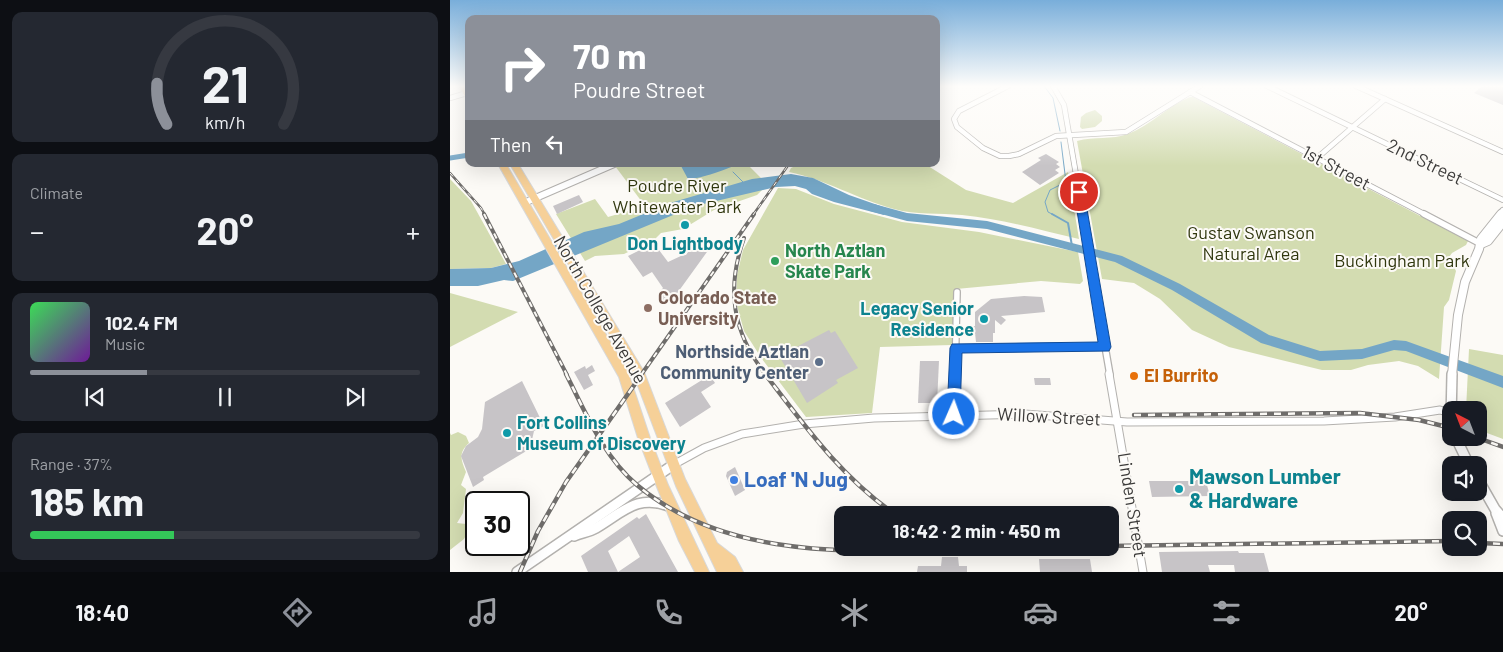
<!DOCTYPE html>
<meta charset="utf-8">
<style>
:root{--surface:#171b24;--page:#242831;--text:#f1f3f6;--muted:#9ea1a6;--line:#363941;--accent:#8c9099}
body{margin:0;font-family:Barlow,sans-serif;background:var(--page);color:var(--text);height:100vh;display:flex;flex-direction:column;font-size:19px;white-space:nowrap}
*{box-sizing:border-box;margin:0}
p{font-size:16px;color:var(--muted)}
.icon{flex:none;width:28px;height:28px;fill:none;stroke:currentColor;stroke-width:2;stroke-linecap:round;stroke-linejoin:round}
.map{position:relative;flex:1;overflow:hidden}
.panel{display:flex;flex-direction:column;gap:12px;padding:12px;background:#0d0f14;width:450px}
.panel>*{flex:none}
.banner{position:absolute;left:15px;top:15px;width:475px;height:152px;border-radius:10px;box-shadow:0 5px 20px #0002;background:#8c9099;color:#fff;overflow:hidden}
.needle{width:32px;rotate:318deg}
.buttons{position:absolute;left:992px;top:401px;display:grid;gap:10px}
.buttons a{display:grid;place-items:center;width:45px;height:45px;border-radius:10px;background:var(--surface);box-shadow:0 5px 20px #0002;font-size:25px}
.speed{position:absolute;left:15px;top:491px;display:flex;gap:10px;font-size:25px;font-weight:700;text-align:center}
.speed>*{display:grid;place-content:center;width:65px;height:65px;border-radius:50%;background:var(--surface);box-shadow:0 5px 20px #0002;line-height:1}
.speed .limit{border:2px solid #111;border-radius:8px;background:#fff;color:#111}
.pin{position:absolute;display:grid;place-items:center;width:42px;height:42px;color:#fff;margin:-21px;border:2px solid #fff;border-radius:50%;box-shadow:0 1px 5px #0007}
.me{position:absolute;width:55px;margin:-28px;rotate:2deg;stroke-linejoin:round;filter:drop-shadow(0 0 4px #0008)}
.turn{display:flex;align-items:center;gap:18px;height:105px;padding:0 25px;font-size:22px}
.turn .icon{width:65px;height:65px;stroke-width:2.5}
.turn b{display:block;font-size:35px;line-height:42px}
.then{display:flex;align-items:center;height:48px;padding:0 25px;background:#0003;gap:10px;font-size:19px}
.big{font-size:38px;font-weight:700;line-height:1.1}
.panel .tile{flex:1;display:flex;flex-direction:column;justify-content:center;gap:8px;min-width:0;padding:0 18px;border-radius:10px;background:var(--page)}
.panel .dial{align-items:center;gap:0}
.dial svg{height:130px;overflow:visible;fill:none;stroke:var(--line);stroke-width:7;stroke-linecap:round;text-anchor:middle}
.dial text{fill:var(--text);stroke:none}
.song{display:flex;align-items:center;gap:15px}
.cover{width:60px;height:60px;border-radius:8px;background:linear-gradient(135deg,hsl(130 70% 55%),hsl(280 70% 35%))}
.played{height:5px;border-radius:2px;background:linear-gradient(90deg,var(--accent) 30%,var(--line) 30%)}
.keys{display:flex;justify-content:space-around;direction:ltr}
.heat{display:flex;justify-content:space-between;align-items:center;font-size:28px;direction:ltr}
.charge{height:8px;border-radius:4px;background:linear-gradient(90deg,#34c759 37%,var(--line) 0)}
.trip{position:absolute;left:384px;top:506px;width:285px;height:50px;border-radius:10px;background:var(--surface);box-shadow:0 5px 20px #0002;font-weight:700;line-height:50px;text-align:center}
.menu{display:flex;height:80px;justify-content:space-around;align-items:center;background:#090b0e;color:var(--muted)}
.menu .icon{width:35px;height:35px}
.menu .active{color:var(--accent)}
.menu b{font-size:22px;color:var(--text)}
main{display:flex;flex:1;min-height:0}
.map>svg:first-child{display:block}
.green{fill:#d3dcb1}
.water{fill:#74a6c6}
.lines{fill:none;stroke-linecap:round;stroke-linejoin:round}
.stream-far1{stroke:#74a6c6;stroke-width:1}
.stream{stroke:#74a6c6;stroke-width:2}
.canal{stroke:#74a6c6;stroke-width:5}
.river{fill:#74a6c6;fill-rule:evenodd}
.building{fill:#c7c4c7}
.street-far2-casing{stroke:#b3b1ae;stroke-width:6}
.street-far1-casing{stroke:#b3b1ae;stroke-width:8}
.street-casing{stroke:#b3b1ae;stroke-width:9}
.secondary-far2-casing{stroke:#b3b1ae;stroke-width:8}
.secondary-far1-casing{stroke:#b3b1ae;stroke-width:10}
.secondary-casing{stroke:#b3b1ae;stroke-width:12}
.highway-casing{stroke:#d8d8d8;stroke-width:2}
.street-far2{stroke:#fff;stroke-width:4.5}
.street-far1{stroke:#fff;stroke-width:5.5}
.street{stroke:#fff;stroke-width:7}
.secondary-far2{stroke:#fff;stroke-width:6}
.secondary-far1{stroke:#fff;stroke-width:8}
.secondary{stroke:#fff;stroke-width:9}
.highway{fill:#f6d098;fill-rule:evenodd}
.rail-far2-casing{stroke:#6f6d6b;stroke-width:2.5}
.rail-far1-casing{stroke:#6f6d6b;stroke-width:4}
.rail-casing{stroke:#6f6d6b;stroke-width:4.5}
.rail-far2{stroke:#fcfaf6;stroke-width:1;stroke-dasharray:4.5;stroke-linecap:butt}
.rail-far1{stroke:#fcfaf6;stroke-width:2;stroke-dasharray:5.5;stroke-linecap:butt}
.rail{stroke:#fcfaf6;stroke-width:2.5;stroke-dasharray:7;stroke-linecap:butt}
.route{fill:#1a73e8;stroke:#114b97}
.culture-dot{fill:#0f9aa8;stroke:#fcfaf6;stroke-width:2}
.leisure-dot{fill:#2e9e5b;stroke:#fcfaf6;stroke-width:2}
.education-dot{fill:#8d6e63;stroke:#fcfaf6;stroke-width:2}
.service-dot{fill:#5c6f8a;stroke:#fcfaf6;stroke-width:2}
.food-dot{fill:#e8710a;stroke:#fcfaf6;stroke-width:2}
.shop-dot{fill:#3f7fe0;stroke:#fcfaf6;stroke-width:2}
.labels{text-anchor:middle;stroke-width:4;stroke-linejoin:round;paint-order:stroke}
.street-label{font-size:18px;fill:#3c3b3a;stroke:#fcfaf6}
.park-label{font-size:18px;fill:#30370e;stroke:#fcfaf6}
.culture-label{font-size:18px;font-weight:bold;fill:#0d838f;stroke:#fcfaf6}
.leisure-label{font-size:18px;font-weight:bold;fill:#27864d;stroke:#fcfaf6;text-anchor:start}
.education-label{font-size:18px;font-weight:bold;fill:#785e54;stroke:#fcfaf6;text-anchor:start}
.service-label{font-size:18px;font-weight:bold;fill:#4e5e75;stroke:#fcfaf6;text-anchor:end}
.food-label{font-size:18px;font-weight:bold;fill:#c56008;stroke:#fcfaf6;text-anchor:start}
.near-culture-label{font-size:21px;font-weight:bold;fill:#0d838f;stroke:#fcfaf6;text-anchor:start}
.near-shop-label{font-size:21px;font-weight:bold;fill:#366cbe;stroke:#fcfaf6;text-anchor:start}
</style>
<main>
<section class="panel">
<div class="tile dial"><svg viewBox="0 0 100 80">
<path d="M14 69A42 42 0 1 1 86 69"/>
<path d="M14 69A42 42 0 0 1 8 44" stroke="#8c9099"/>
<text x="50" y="56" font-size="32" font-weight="700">21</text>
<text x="50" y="72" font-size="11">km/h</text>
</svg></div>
<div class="tile"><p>Climate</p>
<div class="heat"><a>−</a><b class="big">20°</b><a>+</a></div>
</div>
<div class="tile">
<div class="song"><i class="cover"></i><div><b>102.4 FM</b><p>Music</p></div></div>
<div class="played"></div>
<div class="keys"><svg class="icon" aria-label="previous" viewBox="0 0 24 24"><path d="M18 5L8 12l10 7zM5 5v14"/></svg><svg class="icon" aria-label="pause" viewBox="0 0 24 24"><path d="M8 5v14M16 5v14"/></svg><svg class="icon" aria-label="next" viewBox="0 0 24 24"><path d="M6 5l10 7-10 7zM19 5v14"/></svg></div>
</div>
<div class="tile"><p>Range · 37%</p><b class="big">185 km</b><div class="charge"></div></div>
</section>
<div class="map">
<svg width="1053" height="572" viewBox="0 0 1053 572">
<rect width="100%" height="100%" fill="#fcfaf6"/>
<g class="green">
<path d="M740,97H743L1018,241L1016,245L1002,253L999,257L1006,271L999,300L994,307L989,379L968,366L949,361L918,365L901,370H872L779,347L742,330L710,299L684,283L652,279L627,141C644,136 662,140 678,134C701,125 718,106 740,97Z"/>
<path d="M645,110L652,116V121L645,127L632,129L630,127L631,117L636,113Z"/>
<path d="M171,164H303L299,166L315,182L314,188L307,195L264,210L233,229L211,233L205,239L174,254L145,256L135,261L106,214L145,199L158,217L195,206L165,166Z"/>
<path d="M349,164H475L516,190L563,203L618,172L629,239C590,230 552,219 512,215C489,213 466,215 444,209C407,199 375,179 339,172L341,168Z"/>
<path d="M0,179L21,201L56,264L41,268L0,269Z"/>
<path d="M328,188L346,189L384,204L452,222L529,232L628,252L633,281L630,284L591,281L506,289L502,345L430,347L422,413L356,417L312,359L294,331L286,302L287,275L293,250Z"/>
<path d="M0,293L68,312L0,347Z"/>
<path d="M1019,349L1053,355V439L1029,430V410H1016Z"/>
<path d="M8,432L16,436L19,443C8,453 11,460 16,472L11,485L16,489L13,513L7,523L16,524L19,529L14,539L0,550V433L1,435Z"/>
</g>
<g class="water">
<path d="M232,164H286C281,169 245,180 238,179L231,166Z"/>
<path d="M341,174L363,178L399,195L439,209L434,215L384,202L362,194L356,189L345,186L326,187L245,206L63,281L54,280L28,286H0V269L41,268L69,261L134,232L169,224L220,203L302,179Z"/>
</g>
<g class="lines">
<g class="stream-far1">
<path d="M594,86L603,98L610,131"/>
<path d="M283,172L294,183"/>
<path d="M604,215L598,212L595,202L600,190L616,182L611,142"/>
</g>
<path class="stream" d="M602,214L618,223L622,246"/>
<path class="canal" d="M0,158L19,155"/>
<path class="river" d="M424,204L457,213L537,221L672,256L730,284L819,335L870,351L912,349L944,340L956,341L1053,376V388L956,351L944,350L912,359L870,361L811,343L722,290L665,262L537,229L457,221L420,211L419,208L420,205Z"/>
</g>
<g class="building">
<path d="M1032,86H1053V105L1024,93Z"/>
<path d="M596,154L609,162L606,164L610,167L605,170L609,173L590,185L572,172L591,160L588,158Z"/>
<path d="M129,195L133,202L107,214L103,206Z"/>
<path d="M256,244L262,245L223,299L220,298L218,301L208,299L210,296L207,295L213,288L202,272L193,277L178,256L192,249L193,250L200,247L201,249L206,246L218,262L233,255H236L238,252L246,251L249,247L253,248Z"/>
<path d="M574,296L592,297L595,312L551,316L556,320L551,325L545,320V333H543V342H526L525,333H523V326H525V312L541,299Z"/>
<path d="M379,330L381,333L385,331L408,368L386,380L388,383L357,403L329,356Z"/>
<path d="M470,361H489L487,403H468Z"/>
<path d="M142,365L145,371L138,375L143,385L134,390L124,372L135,366L136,369Z"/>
<path d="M260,375L265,383L251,392L261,407L230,427L215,403Z"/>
<path d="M584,378H600L601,385H585Z"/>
<path d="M72,381L94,426L84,431L82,440L76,446L78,450L33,477L34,480L23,487L11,456L16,446L28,437L32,429L35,402Z"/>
<path d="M285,467L295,490L285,496L276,476L277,472Z"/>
<path d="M746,478H755L760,496L702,497L699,481H746Z"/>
<path d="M196,514L228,572H168L190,557L179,536L158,551L168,572H138L131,556L187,517L189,519Z"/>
<path d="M788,551L789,553H814L819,572H785L784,565H758L760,572H712L709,552Z"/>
<path d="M492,557H508L509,566H517V572H467L468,566H491Z"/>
<path d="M589,559H640L642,572H590Z"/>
</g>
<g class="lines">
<defs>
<g id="street-far2">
<path d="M558,86L509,111L504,119L507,127L533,148L550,156H559L569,154L606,136L676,132L750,86"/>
<path d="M603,86L614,105L633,215"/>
<path d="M817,86L1053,200"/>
<path d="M906,86L1053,152"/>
<path d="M740,92L976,215"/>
<path d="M0,98L17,93"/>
<path d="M867,158L935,99"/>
</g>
<g id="street-far1">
<path d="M632,214L660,375"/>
<path d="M974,214L1031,244"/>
<path d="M506,348L655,347"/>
<path d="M505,375L507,292"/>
</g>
<g id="street">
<path d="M659,374L693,572"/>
<path d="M504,414L505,374"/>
<path d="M223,465L254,448L292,434L354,424L424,418L575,414L677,422L874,421L945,417L990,410L1000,413"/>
</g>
<g id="secondary-far2">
<path d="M74,203L164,164"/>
<path d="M1050,215L1053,211"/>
</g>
<g id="secondary-far1">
<path d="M1031,244L1038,241L1053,222"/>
<path d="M1002,375L1008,315L1015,282L1029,249L1031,239L1051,214"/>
</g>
<g id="secondary">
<path d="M1001,419L1002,374"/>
<path d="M1006,438L1019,465"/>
<path d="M1029,481L1045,509L1053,518"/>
<path d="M1046,513L1053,531"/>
<path d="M124,536C131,533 139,532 146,528C173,512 188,493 221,507"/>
<path d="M67,572L223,465"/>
</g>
<g id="highway">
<path d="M9,86H17L19,89V98H16Z"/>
<path d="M48,164H56L178,372L200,438L218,485L259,572H245L229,541L207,487L188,438L169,377Z"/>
<path d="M60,164H68L194,372L235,479L267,543L285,557L293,572H267L226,486L185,378Z"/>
</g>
</defs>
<use href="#street-far2" class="street-far2-casing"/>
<use href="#street-far1" class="street-far1-casing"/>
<use href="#street" class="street-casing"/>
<use href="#secondary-far2" class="secondary-far2-casing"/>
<use href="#secondary-far1" class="secondary-far1-casing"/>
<use href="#secondary" class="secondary-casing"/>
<use href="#highway" class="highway-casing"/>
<use href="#street-far2" class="street-far2"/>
<use href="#street-far1" class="street-far1"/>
<use href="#street" class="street"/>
<use href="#secondary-far2" class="secondary-far2"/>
<use href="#secondary-far1" class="secondary-far1"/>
<use href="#secondary" class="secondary"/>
<use href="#highway" class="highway"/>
<defs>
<g id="rail-far2">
<path d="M0,173L31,208L35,215"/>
<path d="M303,215L339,164"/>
</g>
<g id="rail-far1">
<path d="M34,214L117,375"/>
<path d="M294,238C276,289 282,332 316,375"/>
<path d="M191,375L304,214"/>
</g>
<g id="rail">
<path d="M116,374C136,413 153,456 187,485C269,554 382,552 484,551C530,550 577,550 624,548"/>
<path d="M315,374C355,426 391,477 446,515"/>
<path d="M684,415L910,413L969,420L1001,428"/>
<path d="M1028,438L1053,447"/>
<path d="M1029,543L1053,544"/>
<path d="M660,546L1001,541"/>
<path d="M70,572L88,531L116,482L192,374"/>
</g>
</defs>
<use href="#rail-far2" class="rail-far2-casing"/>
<use href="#rail-far1" class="rail-far1-casing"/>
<use href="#rail" class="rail-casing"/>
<use href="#rail-far2" class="rail-far2"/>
<use href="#rail-far1" class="rail-far1"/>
<use href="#rail" class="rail"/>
</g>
<linearGradient id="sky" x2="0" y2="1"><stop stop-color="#79aeda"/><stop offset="0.52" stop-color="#fefdfb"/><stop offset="1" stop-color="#fefdfb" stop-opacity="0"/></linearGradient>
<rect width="1053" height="166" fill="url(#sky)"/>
<path class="route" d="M629,189L634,192L661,347L659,351L512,353L510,414L508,419L504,421L499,419L497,414L500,348L502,344L648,342L624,192Z"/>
<g class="culture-dot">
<circle cx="235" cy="225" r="5"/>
<circle cx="534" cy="319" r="5"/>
<circle cx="57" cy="433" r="5"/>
<circle cx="729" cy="489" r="5"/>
</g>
<circle class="leisure-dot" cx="325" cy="261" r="5"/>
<circle class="education-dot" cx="198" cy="308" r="5"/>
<circle class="service-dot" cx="369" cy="362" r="5"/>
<circle class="food-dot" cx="684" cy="376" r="5"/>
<circle class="shop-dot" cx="284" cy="480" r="5"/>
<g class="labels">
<g class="street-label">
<text transform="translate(975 162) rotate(26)" y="6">2nd Street</text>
<text transform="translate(886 168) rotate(28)" y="6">1st Street</text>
<text transform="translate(150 310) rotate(60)" y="6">North College Avenue</text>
<text transform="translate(599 417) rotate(3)" y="6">Willow Street</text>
<text transform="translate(682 505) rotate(81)" y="6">Linden Street</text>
</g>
<g class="park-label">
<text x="227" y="192">Poudre River<tspan x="227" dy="21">Whitewater Park</tspan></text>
<text x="801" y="239">Gustav Swanson<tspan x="801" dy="21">Natural Area</tspan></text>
<text x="952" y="267">Buckingham Park</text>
</g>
<g class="culture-label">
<text x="235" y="250">Don Lightbody</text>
<text x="524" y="315" text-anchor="end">Legacy Senior<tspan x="524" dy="21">Residence</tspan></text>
<text x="67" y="429" text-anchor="start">Fort Collins<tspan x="67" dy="21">Museum of Discovery</tspan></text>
</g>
<g class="leisure-label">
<text x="335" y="257">North Aztlan<tspan x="335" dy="21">Skate Park</tspan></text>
</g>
<g class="education-label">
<text x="208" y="304">Colorado State<tspan x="208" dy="21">University</tspan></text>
</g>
<g class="service-label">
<text x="359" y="358">Northside Aztlan<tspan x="359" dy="21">Community Center</tspan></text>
</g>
<g class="food-label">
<text x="694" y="382">El Burrito</text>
</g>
<g class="near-culture-label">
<text x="739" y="484">Mawson Lumber<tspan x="739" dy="24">&amp; Hardware</tspan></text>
</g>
<g class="near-shop-label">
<text x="294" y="487">Loaf 'N Jug</text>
</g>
</g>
</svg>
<div class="buttons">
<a><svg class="needle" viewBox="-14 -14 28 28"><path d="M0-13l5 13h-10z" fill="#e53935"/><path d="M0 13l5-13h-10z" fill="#9ea1a6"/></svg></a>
<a><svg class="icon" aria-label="sound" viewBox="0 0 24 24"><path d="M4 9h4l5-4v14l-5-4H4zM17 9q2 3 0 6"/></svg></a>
<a><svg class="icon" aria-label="search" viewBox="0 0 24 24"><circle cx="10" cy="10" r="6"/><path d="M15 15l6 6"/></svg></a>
</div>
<div class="speed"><div class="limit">30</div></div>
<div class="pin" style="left:629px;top:192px;background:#d93025"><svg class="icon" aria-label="arrive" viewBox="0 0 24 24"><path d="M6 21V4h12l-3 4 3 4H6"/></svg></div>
<svg class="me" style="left:504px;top:414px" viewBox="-20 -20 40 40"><circle r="17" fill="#1a73e8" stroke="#fff" stroke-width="3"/><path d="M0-11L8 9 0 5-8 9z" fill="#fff"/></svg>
<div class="trip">18:42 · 2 min · 450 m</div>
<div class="banner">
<div class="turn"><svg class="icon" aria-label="right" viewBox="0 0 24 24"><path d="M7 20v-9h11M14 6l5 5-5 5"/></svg><div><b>70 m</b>Poudre Street</div></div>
<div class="then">Then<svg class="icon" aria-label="left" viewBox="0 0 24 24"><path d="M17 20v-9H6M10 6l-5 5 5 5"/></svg></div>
</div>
</div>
</main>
<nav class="menu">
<b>18:40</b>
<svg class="icon active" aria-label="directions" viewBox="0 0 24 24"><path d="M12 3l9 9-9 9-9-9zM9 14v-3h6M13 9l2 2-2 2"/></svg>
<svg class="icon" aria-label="music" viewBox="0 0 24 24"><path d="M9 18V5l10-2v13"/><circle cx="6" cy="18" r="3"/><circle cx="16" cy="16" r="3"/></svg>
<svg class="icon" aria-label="phone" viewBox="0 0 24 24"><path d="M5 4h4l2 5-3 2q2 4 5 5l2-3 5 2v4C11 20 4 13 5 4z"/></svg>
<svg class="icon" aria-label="climate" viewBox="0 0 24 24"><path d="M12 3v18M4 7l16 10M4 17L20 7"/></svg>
<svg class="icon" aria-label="car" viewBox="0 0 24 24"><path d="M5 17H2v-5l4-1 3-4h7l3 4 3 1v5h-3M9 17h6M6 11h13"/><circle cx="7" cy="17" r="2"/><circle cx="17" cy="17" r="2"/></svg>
<svg class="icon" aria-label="filters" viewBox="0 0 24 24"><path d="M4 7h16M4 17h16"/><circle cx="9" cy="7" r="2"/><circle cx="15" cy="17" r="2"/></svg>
<b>20°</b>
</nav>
